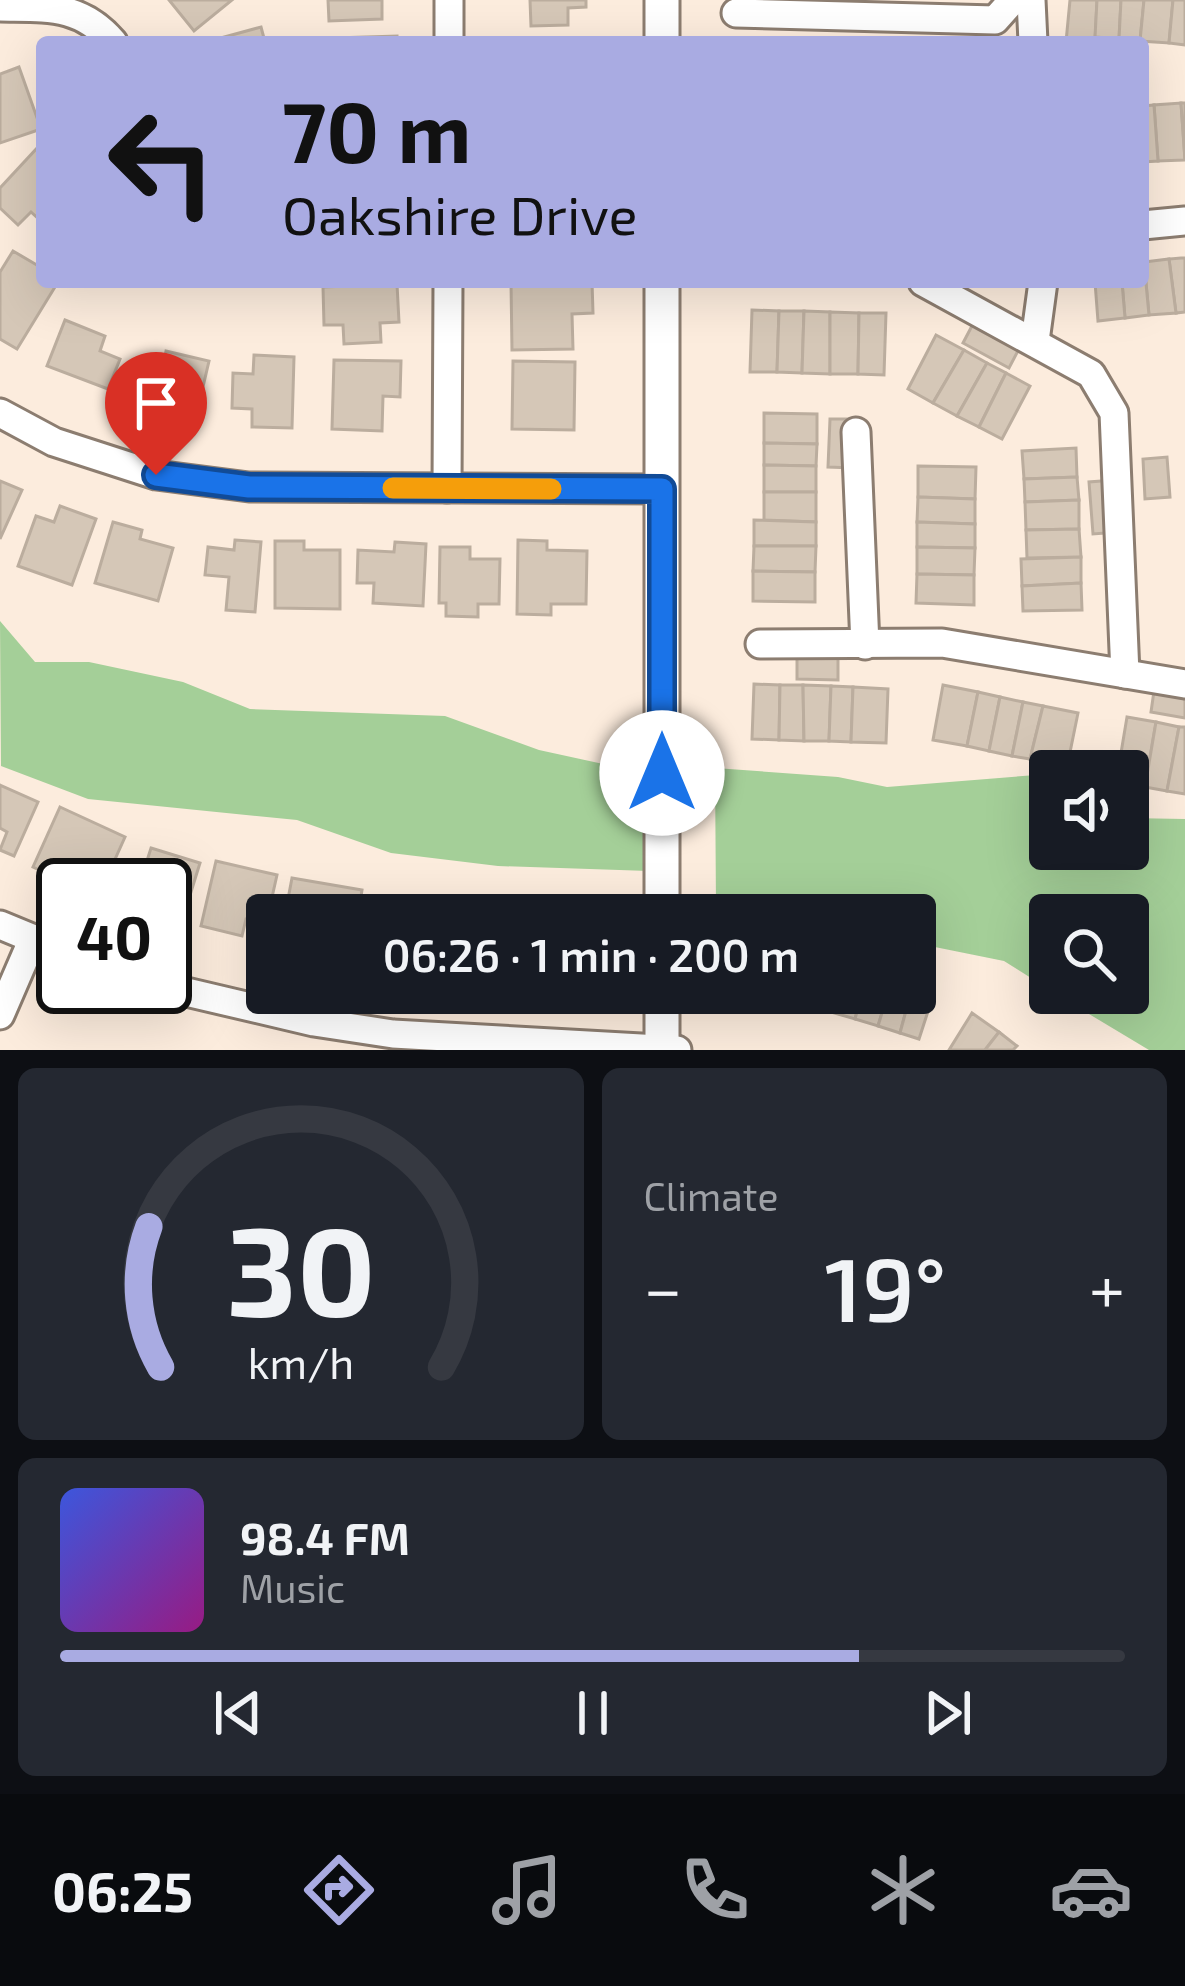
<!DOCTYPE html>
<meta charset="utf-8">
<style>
:root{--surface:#171b24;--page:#242831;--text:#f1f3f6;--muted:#9ea1a6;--line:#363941;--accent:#a9abe2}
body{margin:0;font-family:"Exo 2",sans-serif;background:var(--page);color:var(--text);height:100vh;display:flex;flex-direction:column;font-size:45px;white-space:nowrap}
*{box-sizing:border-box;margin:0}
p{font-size:39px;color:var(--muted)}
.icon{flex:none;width:66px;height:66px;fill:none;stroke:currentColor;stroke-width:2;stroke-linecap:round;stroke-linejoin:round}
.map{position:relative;height:1050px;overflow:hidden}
.panel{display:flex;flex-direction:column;gap:18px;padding:18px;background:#0d0f14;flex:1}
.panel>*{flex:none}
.guide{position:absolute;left:36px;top:36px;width:1113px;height:252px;border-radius:12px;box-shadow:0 12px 48px #0002;background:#a9abe2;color:#111;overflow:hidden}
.controls{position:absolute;left:1029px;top:750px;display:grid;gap:24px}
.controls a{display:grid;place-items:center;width:120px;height:120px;border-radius:12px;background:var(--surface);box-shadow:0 12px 48px #0002;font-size:60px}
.speed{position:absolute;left:36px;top:858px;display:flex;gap:24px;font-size:60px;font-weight:700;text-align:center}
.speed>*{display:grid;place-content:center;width:156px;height:156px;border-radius:50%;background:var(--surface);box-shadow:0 12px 48px #0002;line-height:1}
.speed .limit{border:6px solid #111;border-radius:18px;background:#fff;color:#111}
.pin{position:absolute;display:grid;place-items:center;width:102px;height:102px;color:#fff;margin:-123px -51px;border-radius:50% 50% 50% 0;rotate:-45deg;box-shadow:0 0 12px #0007}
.pin .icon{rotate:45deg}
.me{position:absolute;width:132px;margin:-66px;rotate:0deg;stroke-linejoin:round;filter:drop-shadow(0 0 9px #0008)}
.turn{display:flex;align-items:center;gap:42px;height:252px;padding:0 48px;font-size:54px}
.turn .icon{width:156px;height:156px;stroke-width:2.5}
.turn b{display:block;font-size:84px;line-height:102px}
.big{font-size:90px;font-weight:600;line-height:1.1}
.panel .widget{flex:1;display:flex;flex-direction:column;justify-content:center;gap:18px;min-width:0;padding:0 42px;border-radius:18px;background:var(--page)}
.panel .dial{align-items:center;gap:0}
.dial svg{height:312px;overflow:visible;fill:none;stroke:var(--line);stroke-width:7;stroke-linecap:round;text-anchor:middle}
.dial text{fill:var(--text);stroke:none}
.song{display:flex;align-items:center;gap:36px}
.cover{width:144px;height:144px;border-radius:18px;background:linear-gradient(135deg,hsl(230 70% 55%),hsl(310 70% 35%))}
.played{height:12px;border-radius:6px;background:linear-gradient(90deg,var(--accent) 75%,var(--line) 75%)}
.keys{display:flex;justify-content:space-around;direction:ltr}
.heat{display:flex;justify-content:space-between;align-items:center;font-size:66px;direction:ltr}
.panel .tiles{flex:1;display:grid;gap:18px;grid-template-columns:1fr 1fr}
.widget:last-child{grid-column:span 2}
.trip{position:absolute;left:246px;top:894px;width:690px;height:120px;border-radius:12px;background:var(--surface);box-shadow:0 12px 48px #0002;font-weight:600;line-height:120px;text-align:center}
.tabs{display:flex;height:192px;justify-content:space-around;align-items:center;background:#090b0e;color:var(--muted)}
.tabs .icon{width:84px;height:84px}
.tabs .active{color:var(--accent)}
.tabs b{font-size:54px;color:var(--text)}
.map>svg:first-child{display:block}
.green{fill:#a4cf98}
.building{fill:#d5c7b7;stroke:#bbad9e;stroke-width:3}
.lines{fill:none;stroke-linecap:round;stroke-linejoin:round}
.minor-casing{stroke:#8c7d70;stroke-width:33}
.tertiary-casing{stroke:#8c7d70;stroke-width:39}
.minor{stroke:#fff;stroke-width:27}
.tertiary{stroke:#fff;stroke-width:33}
.route-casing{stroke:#114b97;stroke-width:30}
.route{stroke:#1a73e8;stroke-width:21}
.slow{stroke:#f59e0b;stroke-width:21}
</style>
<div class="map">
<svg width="1185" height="1050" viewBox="0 0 1185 1050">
<rect width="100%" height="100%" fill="#fcecdd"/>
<g class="green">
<path d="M0,621L35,662H89L183,682L250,709L445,716L539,750L649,774V871L498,866L391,853L297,820L88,799L1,766Z"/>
<path d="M715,768L838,777L887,787L1036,775L1050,781V849H1128V818L1185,819V1050H1149L1054,993H1128V915H1050V990L1004,961L915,943V915H747L716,907Z"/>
</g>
<g class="building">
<path d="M169,0H232L194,31Z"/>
<path d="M328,0H382V19L329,21Z"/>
<path d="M530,0H586V7L568,8V25L531,26Z"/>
<path d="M1070,0H1097L1095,42H1066Z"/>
<path d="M1097,0H1121L1119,39L1095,37Z"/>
<path d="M1121,0H1144L1140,41L1119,39Z"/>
<path d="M1144,0H1173L1169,43L1140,41Z"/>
<path d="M1173,0H1185V45L1169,43Z"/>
<path d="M261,27L265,42H206Z"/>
<path d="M397,36V42H335V38Z"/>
<path d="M19,67L41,129L0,143V74Z"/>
<path d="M1181,103L1185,160L1158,161L1154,105Z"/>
<path d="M1181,103H1185V160Z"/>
<path d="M1154,105L1158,161L1143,162V106Z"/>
<path d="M39,146L42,222L31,212L18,225L0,208V188Z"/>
<path d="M13,251L42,268V282H58L17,349L0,339V272Z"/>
<path d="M1181,258H1185V312L1176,313L1169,259Z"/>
<path d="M1169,259L1176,313L1149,315L1144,262Z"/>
<path d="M1144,262L1149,315L1125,318L1122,282H1143Z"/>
<path d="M511,282H592L593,313L572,314L573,349L512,350Z"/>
<path d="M1095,282H1122L1125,318L1098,321Z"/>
<path d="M397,284L399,322L380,323L381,342L344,344L343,325H324L323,287Z"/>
<path d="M752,310L779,311L777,372H750Z"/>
<path d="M779,311H804L802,373L777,372Z"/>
<path d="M804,311L830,312V374L802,373Z"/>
<path d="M830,312L859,313L858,374H830Z"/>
<path d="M859,313H886L884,375L858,374Z"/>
<path d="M65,320L105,336L100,351L120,359L108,389L47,366Z"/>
<path d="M974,322L1020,347L1009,368L963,343Z"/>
<path d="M936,335L964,350L933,403L908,389Z"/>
<path d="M964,350L987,363L957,416L933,403Z"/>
<path d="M166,351L209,361L195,421L131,407L140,367L162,372Z"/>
<path d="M254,355L294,357L292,428L252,427V409L232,408L233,373L253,374Z"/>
<path d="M334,360L401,361L400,397L383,396L382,431L332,429Z"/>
<path d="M513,361L575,362L574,430L512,429Z"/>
<path d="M987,363L1006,373L979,427L957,416Z"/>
<path d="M1006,373L1030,386L1002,439L979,427Z"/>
<path d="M764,413L817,414V444L764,443Z"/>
<path d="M830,419H854L853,468L828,467Z"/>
<path d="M764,443L817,444L816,466L764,465Z"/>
<path d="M1076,448L1077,477L1024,479L1022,451Z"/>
<path d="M1167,457L1170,497L1145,499L1143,459Z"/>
<path d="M764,465L816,466V492H764Z"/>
<path d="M918,466L976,467L975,499L918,497Z"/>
<path d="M1077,477L1079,500L1025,502L1024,479Z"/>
<path d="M1114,480L1118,532L1093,534L1089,482Z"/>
<path d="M0,481L22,490L0,539Z"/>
<path d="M764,492H816V522L764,520Z"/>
<path d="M918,497L975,499V524L917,522Z"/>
<path d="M1079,500V529L1026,530L1025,502Z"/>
<path d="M60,506L96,519L72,585L18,566L36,516L54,522Z"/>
<path d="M754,520L816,522V546H754Z"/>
<path d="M113,522L142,530L140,539L173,548L158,601L95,583Z"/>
<path d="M917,522L975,524V548L917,547Z"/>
<path d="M1079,529L1081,557L1027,558L1026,530Z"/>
<path d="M235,540L261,542L255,612L226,610L229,577L205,575L208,547L234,550Z"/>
<path d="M518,540L547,541V550L587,551L586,604H551V615L517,614Z"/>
<path d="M275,541H304V550H340V609L275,608Z"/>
<path d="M395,542L426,544L423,606L373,603L374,583H357L358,550L394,552Z"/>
<path d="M754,546H816L815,572L753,571Z"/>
<path d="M440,547H470V559H500L499,604H478V617L446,616V603H439Z"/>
<path d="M917,547L975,548L974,575L917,574Z"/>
<path d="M1081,557V583L1022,586L1021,559Z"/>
<path d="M753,571L815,572V602L753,601Z"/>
<path d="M917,574L974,575V605L916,603Z"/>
<path d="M1081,583L1082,610L1023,611L1022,586Z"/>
<path d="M797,653H838V680L797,679Z"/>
<path d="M754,684L780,685L779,740L752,739Z"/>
<path d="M780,685H803L804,741L779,740Z"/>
<path d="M803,685L831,686L829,741H804Z"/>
<path d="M943,685L978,692L967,746L933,740Z"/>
<path d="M831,686L853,687L851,742L829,741Z"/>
<path d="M853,687L888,689L886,743L851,742Z"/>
<path d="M1154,691L1185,697V718L1151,712Z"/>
<path d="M978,692L1000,697L989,751L967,746Z"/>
<path d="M1000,697L1023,702L1012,756L989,751Z"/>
<path d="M1023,702L1043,706L1030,759L1012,756Z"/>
<path d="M1043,706L1078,713L1067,767L1030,759Z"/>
<path d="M1127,717L1156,722L1145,787L1128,784V771H1118Z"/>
<path d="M1156,722L1179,727L1167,791L1145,787Z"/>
<path d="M1179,727H1185V794L1167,791Z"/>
<path d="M0,785L38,802L14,856L0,850L7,832L0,828Z"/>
<path d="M60,807L125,837L107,877L91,869L83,885H72L33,867Z"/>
<path d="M151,848L200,863L182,921L165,915V885L124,882L129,862L145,867Z"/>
<path d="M216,861L277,875L266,924L246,919L242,936L201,926Z"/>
<path d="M292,878L362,890L358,915H285Z"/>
<path d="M373,901L407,906L405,915H371Z"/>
<path d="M786,993H813L810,1005L784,997Z"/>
<path d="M813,993H837L831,1012L810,1005Z"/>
<path d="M837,993H862L855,1019L831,1012Z"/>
<path d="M862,993H888L878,1026L855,1019Z"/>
<path d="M888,993L910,996L900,1033L878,1026Z"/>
<path d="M910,996L931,1002L919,1039L900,1033Z"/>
<path d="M972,1013L999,1032L985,1050H949Z"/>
<path d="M999,1032L1017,1046L1013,1050H985Z"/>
</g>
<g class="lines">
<defs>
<g id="minor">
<path d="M1031,0L1033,42"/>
<path d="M0,7C47,8 80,4 113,42"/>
<path d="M736,13L995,20L1013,0"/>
<path d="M449,42V0"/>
<path d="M1143,225L1185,221"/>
<path d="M923,282L1091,374L1114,413L1125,674"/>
<path d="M1035,341L1043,282"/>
<path d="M0,413L54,442L156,475L249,487L662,489"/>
<path d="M856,432L865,645"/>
<path d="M447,488L448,282"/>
<path d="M760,644L942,643L1185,684"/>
<path d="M0,925L63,951"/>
<path d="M165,987L314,1022L393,1034L677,1050"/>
<path d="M0,1015L32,941"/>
</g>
<g id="tertiary">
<path d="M662,0V42"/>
<path d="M662,282V915"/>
<path d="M662,993V1050"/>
</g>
</defs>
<use href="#minor" class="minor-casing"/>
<use href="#tertiary" class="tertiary-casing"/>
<use href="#minor" class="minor"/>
<use href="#tertiary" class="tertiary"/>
</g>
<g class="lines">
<defs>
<path id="route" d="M156,475L249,487L662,489V773"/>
</defs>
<use href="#route" class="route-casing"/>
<use href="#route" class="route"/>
<path class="slow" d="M393,488L551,489"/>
</g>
</svg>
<div class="controls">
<a><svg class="icon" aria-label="sound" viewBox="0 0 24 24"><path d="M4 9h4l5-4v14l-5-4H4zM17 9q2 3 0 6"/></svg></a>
<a><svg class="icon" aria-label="search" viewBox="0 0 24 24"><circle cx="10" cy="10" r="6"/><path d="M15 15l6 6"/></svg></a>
</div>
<div class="speed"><div class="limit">40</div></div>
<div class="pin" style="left:156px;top:475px;background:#d93025"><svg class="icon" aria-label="arrive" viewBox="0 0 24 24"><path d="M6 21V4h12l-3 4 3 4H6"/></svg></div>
<svg class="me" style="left:662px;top:773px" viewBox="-20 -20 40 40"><circle r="19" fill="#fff"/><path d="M0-13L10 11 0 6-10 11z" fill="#1a73e8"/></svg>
<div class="trip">06:26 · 1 min · 200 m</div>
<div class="guide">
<div class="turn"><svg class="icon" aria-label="left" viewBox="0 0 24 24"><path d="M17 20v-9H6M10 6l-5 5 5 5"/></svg><div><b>70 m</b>Oakshire Drive</div></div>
</div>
</div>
<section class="panel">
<div class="tiles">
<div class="widget dial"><svg viewBox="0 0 100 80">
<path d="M14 69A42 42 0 1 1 86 69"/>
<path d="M14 69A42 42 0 0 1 11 33" stroke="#a9abe2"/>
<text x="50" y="56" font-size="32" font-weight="700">30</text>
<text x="50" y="72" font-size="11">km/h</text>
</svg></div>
<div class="widget"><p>Climate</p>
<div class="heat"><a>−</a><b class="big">19°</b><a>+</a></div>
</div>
<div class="widget">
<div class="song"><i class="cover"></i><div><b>98.4 FM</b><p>Music</p></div></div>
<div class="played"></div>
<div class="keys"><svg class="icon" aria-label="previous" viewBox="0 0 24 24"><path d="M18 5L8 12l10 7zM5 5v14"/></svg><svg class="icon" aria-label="pause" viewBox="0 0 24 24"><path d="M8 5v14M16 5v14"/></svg><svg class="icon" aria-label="next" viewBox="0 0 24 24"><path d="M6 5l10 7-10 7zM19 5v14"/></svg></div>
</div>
</div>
</section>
<nav class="tabs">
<b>06:25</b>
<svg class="icon active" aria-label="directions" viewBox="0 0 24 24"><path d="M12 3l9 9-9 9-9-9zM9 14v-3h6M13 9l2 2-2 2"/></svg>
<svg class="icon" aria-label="music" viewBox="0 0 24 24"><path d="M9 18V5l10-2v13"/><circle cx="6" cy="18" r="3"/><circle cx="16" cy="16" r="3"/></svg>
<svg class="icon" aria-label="phone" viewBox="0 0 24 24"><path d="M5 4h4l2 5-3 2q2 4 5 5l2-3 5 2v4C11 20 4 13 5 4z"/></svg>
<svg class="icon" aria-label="climate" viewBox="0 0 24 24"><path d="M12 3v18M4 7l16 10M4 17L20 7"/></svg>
<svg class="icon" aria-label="car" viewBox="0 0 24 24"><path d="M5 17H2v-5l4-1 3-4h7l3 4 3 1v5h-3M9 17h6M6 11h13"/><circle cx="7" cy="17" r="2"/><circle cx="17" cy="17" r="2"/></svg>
</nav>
